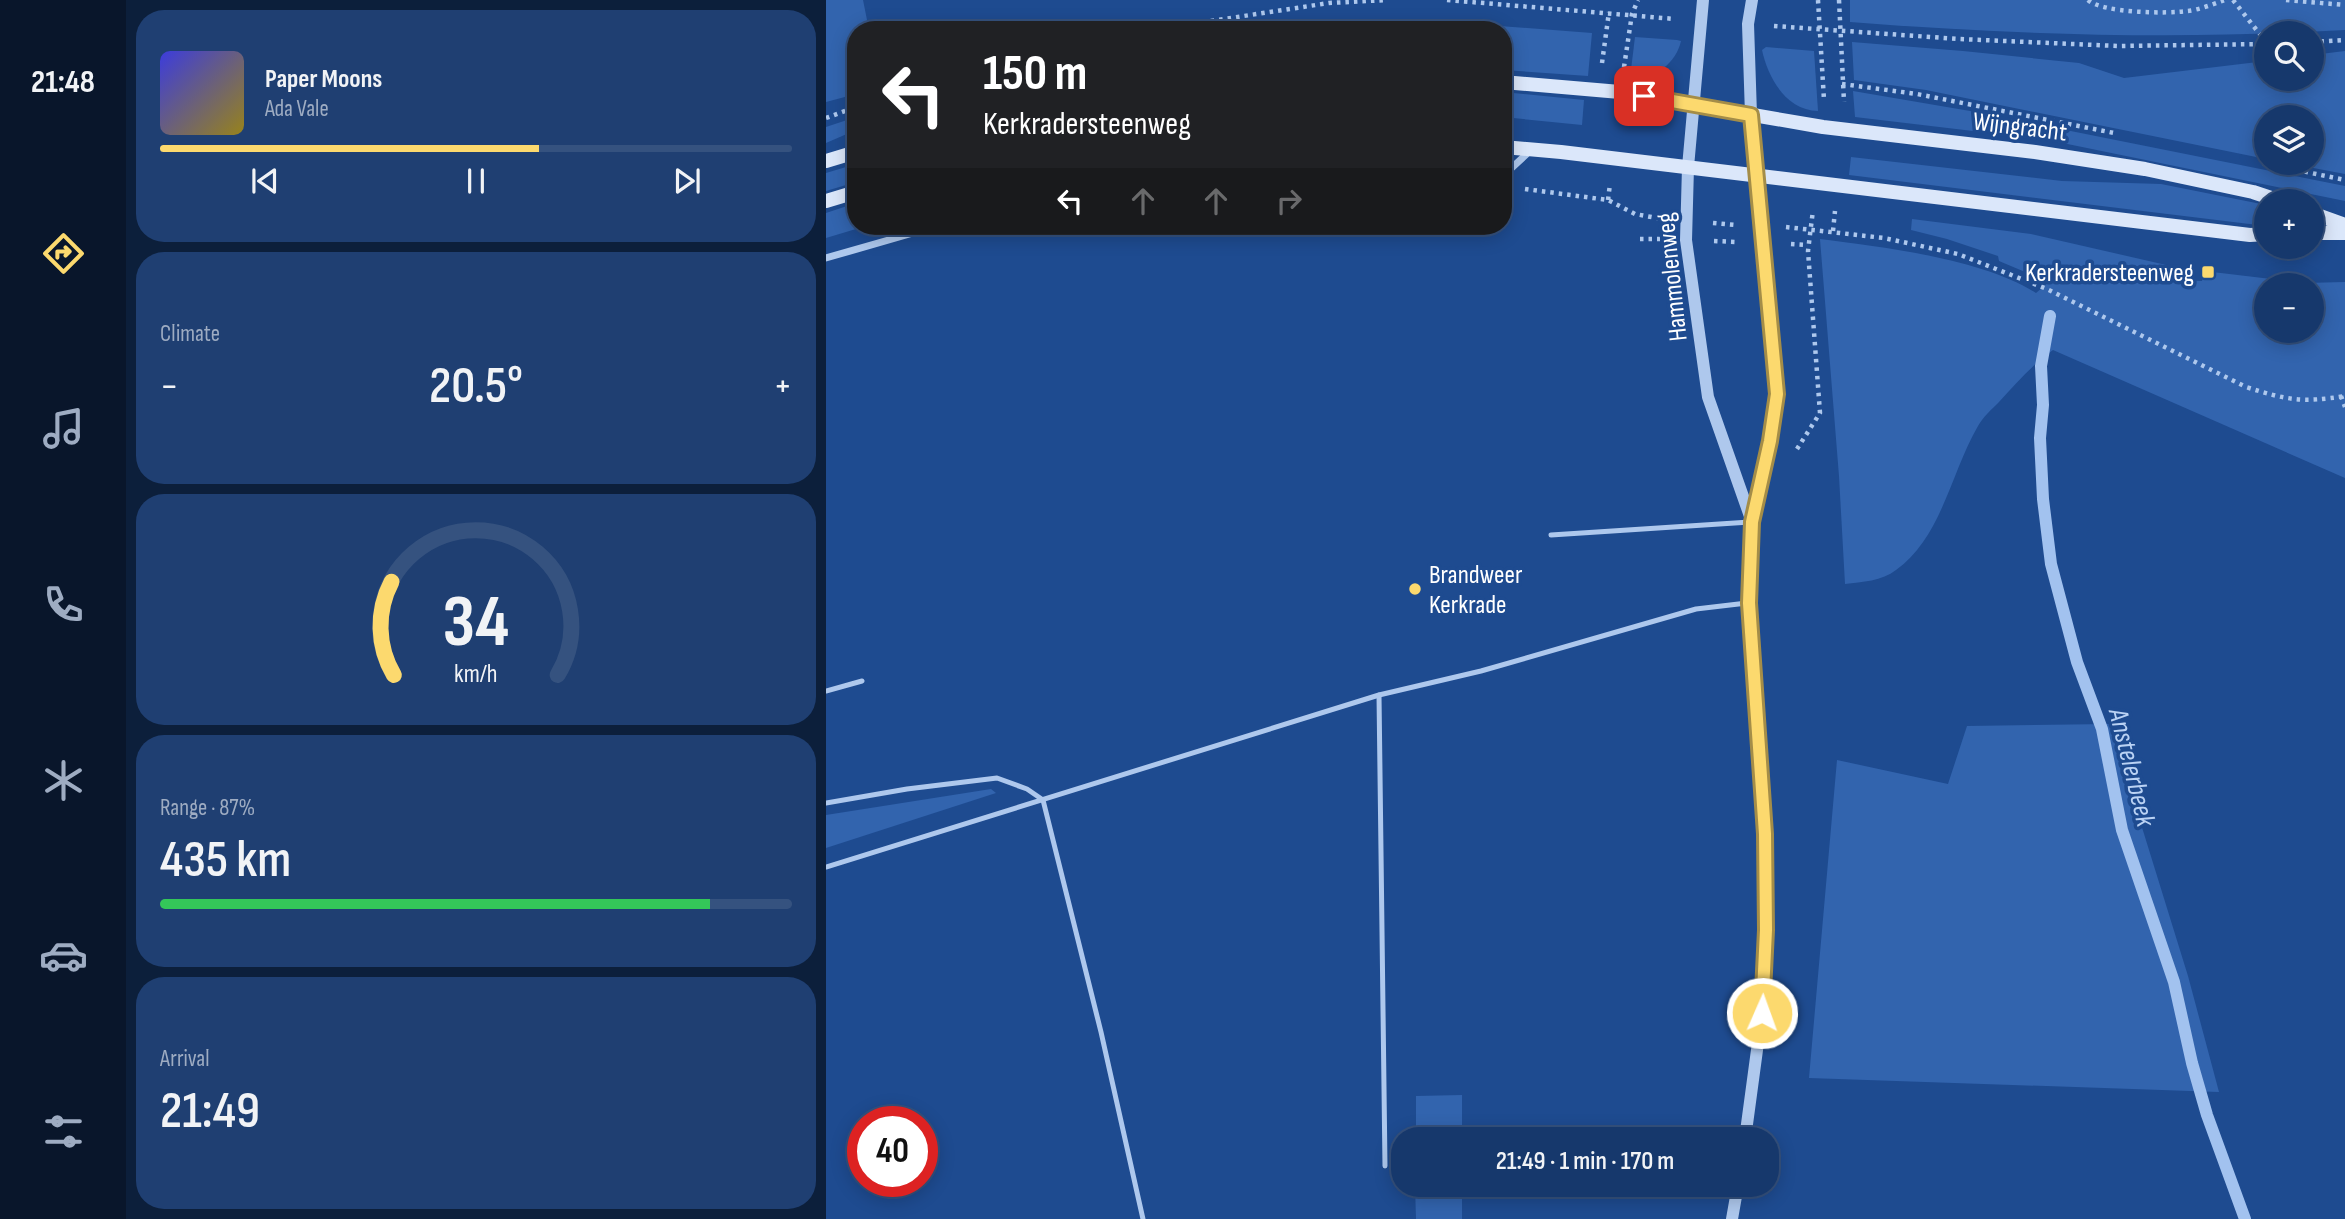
<!DOCTYPE html>
<meta charset="utf-8">
<style>
:root{--surface:#16386c;--page:#1f3f72;--text:#f1f3f6;--muted:#9eacc2;--line:#35527f;--accent:#fcd96e}
body{margin:0;font-family:"Sofia Sans Condensed",sans-serif;background:var(--page);color:var(--text);height:100vh;display:flex;flex-direction:column;font-size:26px;white-space:nowrap}
*{box-sizing:border-box;margin:0}
p{font-size:23px;color:var(--muted)}
.icon{flex:none;width:38px;height:38px;fill:none;stroke:currentColor;stroke-width:2;stroke-linecap:round;stroke-linejoin:round}
.map{position:relative;flex:1;overflow:hidden}
.panel{display:flex;flex-direction:column;gap:10px;padding:10px;background:#0c1f3b;width:700px}
.panel>*{flex:none}
.guide{position:absolute;left:21px;top:21px;width:665px;height:214px;border-radius:28px;box-shadow:0 4px 18px #0003,0 0 0 2px var(--line);background:#202124;color:#fff;overflow:hidden}
.fabs{position:absolute;left:1428px;top:21px;display:grid;gap:14px}
.fabs a{display:grid;place-items:center;width:70px;height:70px;border-radius:50%;background:var(--surface);box-shadow:0 4px 18px #0003,0 0 0 2px var(--line);font-size:35px}
.speed{position:absolute;left:21px;top:1106px;display:flex;gap:14px;font-size:35px;font-weight:700;text-align:center}
.speed>*{display:grid;place-content:center;width:91px;height:91px;border-radius:50%;background:var(--surface);box-shadow:0 4px 18px #0003,0 0 0 2px var(--line);line-height:1}
.speed .limit{border:10px solid #d22;background:#fff;color:#111}
.pin{position:absolute;display:grid;place-items:center;width:60px;height:60px;color:#fff;margin:-30px;border-radius:14px;box-shadow:0 4px 10px #0006}
.me{position:absolute;width:77px;margin:-38px;rotate:2deg;stroke-linejoin:round;filter:drop-shadow(0 0 5px #0008)}
.turn{display:flex;align-items:center;gap:24px;height:147px;padding:0 21px;font-size:32px}
.turn .icon{width:91px;height:91px;stroke-width:2.5}
.turn b{display:block;font-size:49px;line-height:60px}
.lanes{display:flex;align-items:center;height:66px;padding:0 21px;background:#0003;justify-content:center;gap:35px;direction:ltr}
.lanes .off{opacity:.35}
.big{font-size:52px;font-weight:600;line-height:1.1}
.panel .widget{flex:1;display:flex;flex-direction:column;justify-content:center;gap:10px;min-width:0;padding:0 24px;border-radius:28px;background:var(--page)}
.panel .dial{align-items:center;gap:0}
.dial svg{height:182px;overflow:visible;fill:none;stroke:var(--line);stroke-width:7;stroke-linecap:round;text-anchor:middle}
.dial text{fill:var(--text);stroke:none}
.song{display:flex;align-items:center;gap:21px}
.cover{width:84px;height:84px;border-radius:10px;background:linear-gradient(135deg,hsl(240 70% 55%),hsl(50 70% 35%))}
.played{height:7px;border-radius:4px;background:linear-gradient(90deg,var(--accent) 60%,var(--line) 60%)}
.keys{display:flex;justify-content:space-around;direction:ltr}
.heat{display:flex;justify-content:space-between;align-items:center;font-size:38px;direction:ltr}
.charge{height:10px;border-radius:5px;background:linear-gradient(90deg,#34c759 87%,var(--line) 0)}
.trip{position:absolute;left:565px;top:1127px;width:388px;height:70px;border-radius:28px;background:var(--surface);box-shadow:0 4px 18px #0003,0 0 0 2px var(--line);font-weight:600;line-height:70px;text-align:center}
main{display:flex;flex:1;min-height:0}
.dock{display:flex;flex-direction:column;width:126px;justify-content:space-around;align-items:center;background:#09162b;color:var(--muted)}
.dock .icon{width:49px;height:49px}
.dock .current{color:var(--accent)}
.dock b{font-size:32px;color:var(--text)}
.map>svg:first-child{display:block}
.green{fill:#3264ae;fill-rule:evenodd}
.lines{fill:none;stroke-linecap:round;stroke-linejoin:round}
.stream{stroke:#a2c2ef;stroke-width:12}
.path{stroke:#aec8ed;stroke-width:4.5;stroke-dasharray:3.5 5;stroke-linecap:butt}
.service{stroke:#aec8ed;stroke-width:5}
.minor{stroke:#aec8ed;stroke-width:7}
.tertiary{stroke:#aec8ed;stroke-width:12}
.secondary{stroke:#dbe7fa;stroke-width:14}
.route-casing{stroke:#a48d48;stroke-width:18}
.route{stroke:#fcd96e;stroke-width:12}
.poi-dot{fill:#fcd96e;stroke:#1e4b90;stroke-width:2.5}
.labels{text-anchor:middle;stroke-width:7;stroke-linejoin:round;paint-order:stroke}
.street-label{font-size:26px;fill:#fff;stroke:#1e4b90}
.poi-label{font-size:26px;fill:#fff;stroke:#1e4b90;text-anchor:end}
.water-label{font-size:28px;font-style:italic;fill:#bad2f4;stroke:#1e4b90}
</style>
<main>
<nav class="dock">
<b>21:48</b>
<svg class="icon current" aria-label="directions" viewBox="0 0 24 24"><path d="M12 3l9 9-9 9-9-9zM9 14v-3h6M13 9l2 2-2 2"/></svg>
<svg class="icon" aria-label="music" viewBox="0 0 24 24"><path d="M9 18V5l10-2v13"/><circle cx="6" cy="18" r="3"/><circle cx="16" cy="16" r="3"/></svg>
<svg class="icon" aria-label="phone" viewBox="0 0 24 24"><path d="M5 4h4l2 5-3 2q2 4 5 5l2-3 5 2v4C11 20 4 13 5 4z"/></svg>
<svg class="icon" aria-label="climate" viewBox="0 0 24 24"><path d="M12 3v18M4 7l16 10M4 17L20 7"/></svg>
<svg class="icon" aria-label="car" viewBox="0 0 24 24"><path d="M5 17H2v-5l4-1 3-4h7l3 4 3 1v5h-3M9 17h6M6 11h13"/><circle cx="7" cy="17" r="2"/><circle cx="17" cy="17" r="2"/></svg>
<svg class="icon" aria-label="filters" viewBox="0 0 24 24"><path d="M4 7h16M4 17h16"/><circle cx="9" cy="7" r="2"/><circle cx="15" cy="17" r="2"/></svg>
</nav>
<section class="panel">
<div class="widget">
<div class="song"><i class="cover"></i><div><b>Paper Moons</b><p>Ada Vale</p></div></div>
<div class="played"></div>
<div class="keys"><svg class="icon" aria-label="previous" viewBox="0 0 24 24"><path d="M18 5L8 12l10 7zM5 5v14"/></svg><svg class="icon" aria-label="pause" viewBox="0 0 24 24"><path d="M8 5v14M16 5v14"/></svg><svg class="icon" aria-label="next" viewBox="0 0 24 24"><path d="M6 5l10 7-10 7zM19 5v14"/></svg></div>
</div>
<div class="widget"><p>Climate</p>
<div class="heat"><a>−</a><b class="big">20.5°</b><a>+</a></div>
</div>
<div class="widget dial"><svg viewBox="0 0 100 80">
<path d="M14 69A42 42 0 1 1 86 69"/>
<path d="M14 69A42 42 0 0 1 13 28" stroke="#fcd96e"/>
<text x="50" y="56" font-size="32" font-weight="700">34</text>
<text x="50" y="72" font-size="11">km/h</text>
</svg></div>
<div class="widget"><p>Range · 87%</p><b class="big">435 km</b><div class="charge"></div></div>
<div class="widget"><p>Arrival</p><b class="big">21:49</b></div>
</section>
<div class="map">
<svg width="1519" height="1219" viewBox="0 0 1519 1219">
<rect width="100%" height="100%" fill="#1e4b90"/>
<g class="green">
<path d="M0,0H37L43,30H30V94L0,102Z"/>
<path d="M1024,0H1519V30C1353,40 1192,35 1024,22Z"/>
<path d="M561,21H608L766,33L762,76L677,70V30H474Z"/>
<path d="M111,24L150,25L149,30H54Z"/>
<path d="M809,37L851,40L855,41C850,64 827,80 804,78Z"/>
<path d="M1026,42L1137,51L1253,63L1298,78L1440,61V79H1486V55L1519,51V174L1461,163H1486V117H1440V159L1100,90L1028,80Z"/>
<path d="M940,47L988,51L992,111C960,110 942,78 936,50Z"/>
<path d="M1027,91L1150,112L1519,186V201L1222,140L1029,117Z"/>
<path d="M677,92L758,100L756,125L677,117Z"/>
<path d="M30,117V130L0,143V127Z"/>
<path d="M1025,157L1236,181L1335,184L1440,205V226L1023,175Z"/>
<path d="M30,164V182L0,191V173Z"/>
<path d="M30,203V226H40L0,238V213Z"/>
<path d="M1086,219L1205,234L1349,267L1350,280L1376,281L1378,271L1478,283L1519,282V478L1227,350C1206,365 1191,382 1173,402C1166,409 1157,417 1152,426C1125,472 1116,537 1070,570C1056,581 1036,582 1019,584L1013,476L994,239C1057,247 1157,259 1210,293L1223,282L1173,261L1172,256L1121,239L1085,230ZM1440,285H1486V331H1440Z"/>
<path d="M1284,724L1362,976L1393,1092L983,1078L1011,760L1122,784L1141,726Z"/>
<path d="M165,789L170,793L0,848V815Z"/>
<path d="M636,1095V1139H590V1096Z"/>
<path d="M589,1185H636V1219H590Z"/>
</g>
<g class="lines">
<path class="stream" d="M1224,316L1215,366L1217,405L1214,438L1217,499L1225,564L1251,662L1276,729L1296,830L1348,982L1366,1063L1381,1115L1419,1219"/>
<g class="path">
<path d="M621,0L849,19"/>
<path d="M992,0L998,100"/>
<path d="M1013,0L1018,102"/>
<path d="M1262,0C1276,13 1341,14 1361,11C1373,10 1387,4 1399,0"/>
<path d="M1407,0L1440,42"/>
<path d="M1460,0L1519,5"/>
<path d="M948,26L1133,39L1292,46L1440,44"/>
<path d="M326,30L503,3L561,0"/>
<path d="M1486,42L1519,40"/>
<path d="M776,63L783,12"/>
<path d="M798,67L806,14L812,0"/>
<path d="M1016,84L1091,94L1288,133"/>
<path d="M0,118L30,107"/>
<path d="M1437,163L1519,180"/>
<path d="M699,189L782,200L809,214L836,219"/>
<path d="M782,200L784,184"/>
<path d="M887,223L909,225"/>
<path d="M960,227L1058,238L1132,254L1221,289L1420,387C1461,400 1476,403 1519,396"/>
<path d="M1007,231L1009,211"/>
<path d="M814,239H834"/>
<path d="M888,241L911,242"/>
<path d="M965,244L982,245"/>
<path d="M1515,396L1519,407"/>
<path d="M971,449L994,413L982,251L987,210"/>
</g>
<g class="service">
<path d="M725,535L924,522"/>
<path d="M0,691L36,681"/>
<path d="M553,695L559,1166"/>
<path d="M0,803L81,789L171,778L201,789L217,800L275,1032L317,1219"/>
<path d="M0,867L553,695L655,671L870,609L921,603"/>
</g>
<g class="minor">
<path d="M677,176L705,150"/>
<path d="M0,258L87,233L123,226"/>
</g>
<g class="tertiary">
<path d="M877,0L862,167L860,240L882,397L926,522"/>
<path d="M919,1139L936,1013L940,930L939,834L923,603L926,522L944,441L951,394L925,115L922,24L926,0"/>
<path d="M906,1219L912,1185"/>
</g>
<g class="secondary">
<path d="M677,82L794,92L997,127L1209,152L1319,169L1427,192L1454,201"/>
<path d="M677,147L735,152L1424,235L1440,234"/>
<path d="M0,161L30,152"/>
<path d="M0,201L30,192"/>
<path d="M1486,213L1519,225"/>
<path d="M1486,233H1519"/>
</g>
</g>
<g class="lines">
<defs>
<path id="route" d="M818,96L925,115L951,394L944,441L926,522L923,603L939,834L940,930L936,1013"/>
</defs>
<use href="#route" class="route-casing"/>
<use href="#route" class="route"/>
</g>
<g class="poi-dot">
<rect x="1375" y="265" width="14" height="14" rx="3.5"/>
<circle cx="589" cy="589" r="7"/>
</g>
<g class="labels">
<g class="street-label">
<text transform="translate(1194 126) rotate(7)" y="9">Wijngracht</text>
<text transform="translate(845 277) rotate(-96)" y="9">Hammolenweg</text>
</g>
<g class="poi-label">
<text x="1368" y="281">Kerkradersteenweg</text>
<text x="603" y="583" text-anchor="start">Brandweer<tspan x="603" dy="30">Kerkrade</tspan></text>
</g>
<g class="water-label">
<text transform="translate(1307 767) rotate(76)" y="10">Anstelerbeek</text>
</g>
</g>
</svg>
<div class="fabs">
<a><svg class="icon" aria-label="search" viewBox="0 0 24 24"><circle cx="10" cy="10" r="6"/><path d="M15 15l6 6"/></svg></a>
<a><svg class="icon" aria-label="layers" viewBox="0 0 24 24"><path d="M12 4l9 5-9 5-9-5zM3 14l9 5 9-5"/></svg></a>
<a>+</a>
<a>−</a>
</div>
<div class="speed"><div class="limit">40</div></div>
<div class="pin" style="left:818px;top:96px;background:#d93025"><svg class="icon" aria-label="arrive" viewBox="0 0 24 24"><path d="M6 21V4h12l-3 4 3 4H6"/></svg></div>
<svg class="me" style="left:936px;top:1013px" viewBox="-20 -20 40 40"><circle r="17" fill="#fcd96e" stroke="#fff" stroke-width="3"/><path d="M0-11L8 9 0 5-8 9z" fill="#fff"/></svg>
<div class="trip">21:49 · 1 min · 170 m</div>
<div class="guide">
<div class="turn"><svg class="icon" aria-label="left" viewBox="0 0 24 24"><path d="M17 20v-9H6M10 6l-5 5 5 5"/></svg><div><b>150 m</b>Kerkradersteenweg</div></div>
<div class="lanes"><svg class="icon" aria-label="left" viewBox="0 0 24 24"><path d="M17 20v-9H6M10 6l-5 5 5 5"/></svg><svg class="icon off" aria-label="ahead" viewBox="0 0 24 24"><path d="M12 20V5M6 11l6-6 6 6"/></svg><svg class="icon off" aria-label="ahead" viewBox="0 0 24 24"><path d="M12 20V5M6 11l6-6 6 6"/></svg><svg class="icon off" aria-label="right" viewBox="0 0 24 24"><path d="M7 20v-9h11M14 6l5 5-5 5"/></svg></div>
</div>
</div>
</main>
